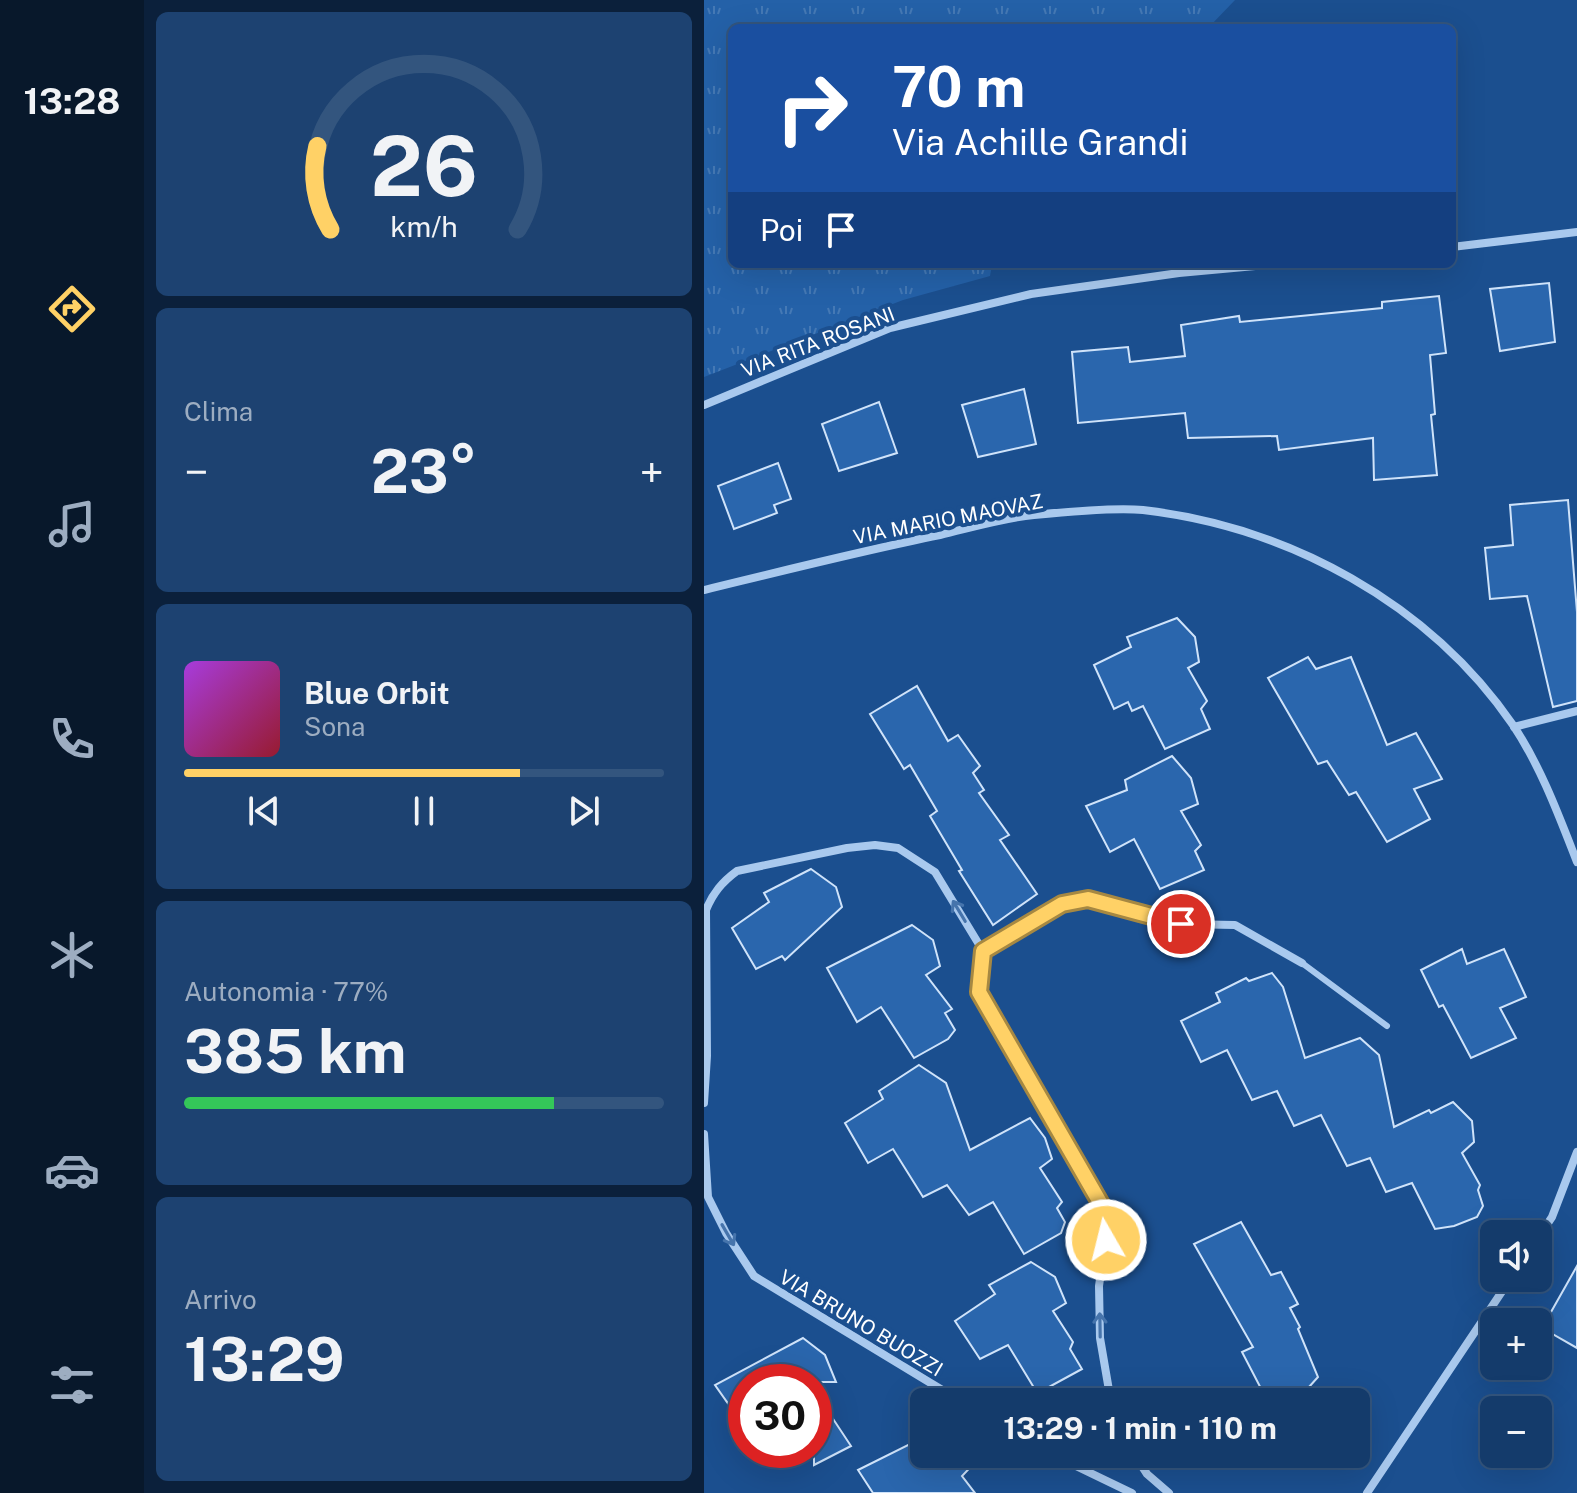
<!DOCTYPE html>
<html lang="it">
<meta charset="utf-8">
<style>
:root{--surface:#143b6b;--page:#1d4271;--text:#f1f3f6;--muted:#9dadc1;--line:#33557e;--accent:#ffd166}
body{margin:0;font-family:"Public Sans",sans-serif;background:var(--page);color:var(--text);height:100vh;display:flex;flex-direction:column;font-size:30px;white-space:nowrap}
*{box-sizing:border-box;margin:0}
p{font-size:26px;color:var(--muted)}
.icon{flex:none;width:44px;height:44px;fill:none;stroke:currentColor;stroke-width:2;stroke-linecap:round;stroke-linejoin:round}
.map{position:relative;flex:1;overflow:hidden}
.side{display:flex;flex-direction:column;gap:12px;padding:12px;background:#0b203b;width:560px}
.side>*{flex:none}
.banner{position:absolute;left:24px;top:24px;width:728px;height:244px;border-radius:12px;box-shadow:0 8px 32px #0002,0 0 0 2px var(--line);background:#1a4fa0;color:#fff;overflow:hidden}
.controls{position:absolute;left:776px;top:1220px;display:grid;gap:16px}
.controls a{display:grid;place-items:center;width:72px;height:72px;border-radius:12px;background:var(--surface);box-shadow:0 8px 32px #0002,0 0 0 2px var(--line);font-size:40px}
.speed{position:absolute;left:24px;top:1364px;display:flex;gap:16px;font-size:40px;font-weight:700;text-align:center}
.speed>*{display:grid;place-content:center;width:104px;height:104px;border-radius:50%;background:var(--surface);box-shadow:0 8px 32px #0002,0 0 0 2px var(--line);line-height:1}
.speed .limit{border:12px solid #d22;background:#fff;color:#111}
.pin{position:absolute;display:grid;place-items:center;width:68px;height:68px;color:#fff;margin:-34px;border:4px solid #fff;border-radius:50%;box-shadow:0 2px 8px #0007}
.me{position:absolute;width:88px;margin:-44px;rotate:352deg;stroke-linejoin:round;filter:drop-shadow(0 0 6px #0008)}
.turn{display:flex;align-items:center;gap:28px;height:168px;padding:0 32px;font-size:36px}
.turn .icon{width:104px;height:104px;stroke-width:2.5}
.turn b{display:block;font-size:56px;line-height:68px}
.then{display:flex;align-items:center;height:76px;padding:0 32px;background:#0003;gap:16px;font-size:30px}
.big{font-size:60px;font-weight:700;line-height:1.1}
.side .card{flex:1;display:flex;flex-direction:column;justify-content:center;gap:12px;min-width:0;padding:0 28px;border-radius:12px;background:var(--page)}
.side .dial{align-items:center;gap:0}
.dial svg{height:208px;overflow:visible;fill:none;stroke:var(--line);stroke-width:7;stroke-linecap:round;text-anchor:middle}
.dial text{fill:var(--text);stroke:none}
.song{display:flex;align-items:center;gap:24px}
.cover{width:96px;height:96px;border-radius:12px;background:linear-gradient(135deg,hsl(280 70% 55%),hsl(350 70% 35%))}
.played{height:8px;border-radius:4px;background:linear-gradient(90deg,var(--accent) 70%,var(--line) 70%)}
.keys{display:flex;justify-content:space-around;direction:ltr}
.heat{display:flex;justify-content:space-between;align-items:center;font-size:44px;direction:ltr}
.charge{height:12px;border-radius:6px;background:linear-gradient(90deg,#34c759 77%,var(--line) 0)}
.trip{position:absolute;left:206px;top:1388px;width:460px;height:80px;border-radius:12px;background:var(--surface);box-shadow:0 8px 32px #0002,0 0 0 2px var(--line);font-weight:700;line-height:80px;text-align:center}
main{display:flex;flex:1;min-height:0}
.menu{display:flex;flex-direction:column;width:144px;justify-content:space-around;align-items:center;background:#08182b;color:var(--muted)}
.menu .icon{width:56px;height:56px}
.menu .selected{color:var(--accent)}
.menu b{font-size:36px;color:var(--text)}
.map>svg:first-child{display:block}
.grass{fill:url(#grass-tufts)}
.building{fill:#2a66ad;stroke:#cfe3fa;stroke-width:2}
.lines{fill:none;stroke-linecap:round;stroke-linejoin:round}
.lane{stroke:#a9c9ee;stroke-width:6}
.street{stroke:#a9c9ee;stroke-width:8}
.oneway{stroke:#4674ac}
.route-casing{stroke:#a68842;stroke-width:20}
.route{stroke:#ffd166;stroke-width:14}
.labels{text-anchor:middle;stroke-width:8;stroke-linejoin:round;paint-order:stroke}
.street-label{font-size:20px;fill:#fff;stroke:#1b4f8f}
</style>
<main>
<nav class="menu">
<b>13:28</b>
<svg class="icon selected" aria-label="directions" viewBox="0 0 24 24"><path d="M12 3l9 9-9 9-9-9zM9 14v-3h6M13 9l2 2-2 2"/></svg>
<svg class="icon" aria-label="music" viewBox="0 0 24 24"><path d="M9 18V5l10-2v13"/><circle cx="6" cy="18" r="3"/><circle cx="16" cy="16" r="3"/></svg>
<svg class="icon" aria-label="phone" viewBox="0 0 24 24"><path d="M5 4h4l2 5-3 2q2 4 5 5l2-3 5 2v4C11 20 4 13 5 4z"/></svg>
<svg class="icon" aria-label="climate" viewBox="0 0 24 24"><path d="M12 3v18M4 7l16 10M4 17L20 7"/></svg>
<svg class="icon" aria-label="car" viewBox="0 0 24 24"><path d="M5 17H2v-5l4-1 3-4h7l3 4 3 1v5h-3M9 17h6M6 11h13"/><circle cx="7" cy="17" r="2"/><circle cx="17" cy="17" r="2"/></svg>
<svg class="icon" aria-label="filters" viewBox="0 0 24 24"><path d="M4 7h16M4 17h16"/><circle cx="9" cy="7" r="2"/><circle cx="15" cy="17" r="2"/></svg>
</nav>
<section class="side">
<div class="card dial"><svg viewBox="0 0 100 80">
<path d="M14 69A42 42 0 1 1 86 69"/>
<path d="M14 69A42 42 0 0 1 9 37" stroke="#ffd166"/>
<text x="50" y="56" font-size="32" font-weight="700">26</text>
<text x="50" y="72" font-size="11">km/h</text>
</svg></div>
<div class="card"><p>Clima</p>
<div class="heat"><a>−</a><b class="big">23°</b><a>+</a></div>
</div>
<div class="card">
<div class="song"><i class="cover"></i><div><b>Blue Orbit</b><p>Sona</p></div></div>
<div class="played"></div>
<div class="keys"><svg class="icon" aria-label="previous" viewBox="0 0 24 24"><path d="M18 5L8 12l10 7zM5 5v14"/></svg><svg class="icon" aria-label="pause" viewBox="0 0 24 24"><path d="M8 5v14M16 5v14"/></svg><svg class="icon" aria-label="next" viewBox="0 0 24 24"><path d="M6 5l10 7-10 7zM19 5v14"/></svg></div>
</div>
<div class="card"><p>Autonomia · 77%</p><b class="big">385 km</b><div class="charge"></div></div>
<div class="card"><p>Arrivo</p><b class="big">13:29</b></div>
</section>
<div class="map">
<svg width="873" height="1493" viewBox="0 0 873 1493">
<defs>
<pattern id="grass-tufts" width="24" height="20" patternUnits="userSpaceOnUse" patternTransform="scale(2)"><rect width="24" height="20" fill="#2461a8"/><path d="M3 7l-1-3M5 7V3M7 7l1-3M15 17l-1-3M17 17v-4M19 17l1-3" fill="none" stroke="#4579b5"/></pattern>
</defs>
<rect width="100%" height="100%" fill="#1b4f8f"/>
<path class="grass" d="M0,0H531L504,28H28V264H288L286,276L199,300L0,377Z"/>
<g class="building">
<path d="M845,283L851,342L796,351L786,289Z"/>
<path d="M735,296L742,353L726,355L731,414L727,415L733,475L670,480L669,438L575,450L573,436L484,438L481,413L374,423L368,352L424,347L426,362L481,356L477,325L535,316L536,322L678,308V302Z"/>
<path d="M320,389L332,444L274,457L258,405Z"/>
<path d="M175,402L193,453L135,471L118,424Z"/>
<path d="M74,463L87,499L70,505L73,513L30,529L14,486Z"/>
<path d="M864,500L873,612V701L849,707L823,596L786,599L781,548L809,545L806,505Z"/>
<path d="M473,618L491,637L495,662L484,668L503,701L497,709L506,729L461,749L439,706L428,711L424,702L410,709L390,665L427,647L423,637Z"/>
<path d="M604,657L612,669L647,657L683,745L712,733L738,779L710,789L726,819L683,842L652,792L645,795L623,761L614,764L564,678Z"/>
<path d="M213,686L244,741L254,735L276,766L269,773L280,790L275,793L305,835L296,840L333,894L289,925L255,871L258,870L226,816L233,811L206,765L200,769L166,714Z"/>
<path d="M468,756L487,778L494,804L477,811L497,845L491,851L500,870L456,889L430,839L406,852L382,806L423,790L421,780Z"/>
<path d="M107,869L132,887L138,907L81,960L78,956L52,969L28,928L65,902L60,893Z"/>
<path d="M208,925L229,940L236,966L222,975L248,1009L241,1013L251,1030L244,1039L210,1058L177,1007L153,1022L123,968Z"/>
<path d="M758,949L763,964L800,949L822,997L796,1008L812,1038L767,1058L739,1005L735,1007L717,970Z"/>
<path d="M568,973L579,987L601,1058L656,1038L675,1055L690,1127L725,1110L727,1113L749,1102L768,1121L770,1142L758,1153L776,1185L774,1190L779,1206L773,1217L750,1226L731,1229L708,1183L682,1192L666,1158L643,1166L617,1115L590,1126L573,1091L548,1100L523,1050L497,1062L477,1021L516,1002L512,993L542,978L545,981Z"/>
<path d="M215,1065L242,1083L266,1150L326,1118L341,1138L348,1159L336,1168L358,1202L353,1208L361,1222L357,1233L320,1254L289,1202L265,1215L243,1185L219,1197L189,1149L164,1163L141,1123L179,1099L175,1091Z"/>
<path d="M537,1222L567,1275L577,1272L594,1304L586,1308L596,1327L594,1329L614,1377L605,1387L613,1402H564L538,1352L549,1347L490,1244Z"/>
<path d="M327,1262L351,1277L362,1303L349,1311L369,1342L366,1349L378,1369L345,1387L332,1391L304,1345L276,1359L251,1321L291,1294L285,1285Z"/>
<path d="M873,1266V1348L838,1328Z"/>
<path d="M99,1338L121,1355L132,1382H42V1429L11,1385Z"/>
<path d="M110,1390L147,1446L110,1465Z"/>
<path d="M220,1437V1454H279L258,1476L271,1493H169L154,1470Z"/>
</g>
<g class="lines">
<path class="lane" d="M598,963L683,1026"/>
<g class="street">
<path d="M748,247L873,232"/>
<path d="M0,405L186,328L327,294L475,273L574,264"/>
<path d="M0,590C78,571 157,551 236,535C266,528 299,518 330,515C360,512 411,507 439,510C585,527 725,603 809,725C837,767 855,816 873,862"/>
<path d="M810,727L873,711"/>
<path d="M279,951L358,904L384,899L477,924L531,925L598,963"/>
<path d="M0,1103L3,1056L2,910C9,893 18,882 33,871L143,848L171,845L194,848L231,872L279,951L275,992L405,1218L395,1286L396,1338L407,1402"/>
<path d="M0,1134L4,1197L22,1233L50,1276L258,1402"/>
<path d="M834,1238L848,1217L873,1152"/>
<path d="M347,1454L428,1493"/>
<path d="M430,1454L443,1474L465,1493"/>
<path d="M663,1493L807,1278"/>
</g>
</g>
<defs><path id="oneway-shaft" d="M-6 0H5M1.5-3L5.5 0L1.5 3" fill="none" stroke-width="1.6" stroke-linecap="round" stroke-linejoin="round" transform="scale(2)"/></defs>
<g class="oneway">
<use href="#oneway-shaft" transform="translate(255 911) rotate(-121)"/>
<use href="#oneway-shaft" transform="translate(24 1235) rotate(60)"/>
<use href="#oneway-shaft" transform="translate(396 1325) rotate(-91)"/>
</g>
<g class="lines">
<defs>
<path id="route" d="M402,1240L405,1218L275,992L279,951L358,904L384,899L477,924"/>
</defs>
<use href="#route" class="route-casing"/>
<use href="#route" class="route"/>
</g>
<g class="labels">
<g class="street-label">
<text transform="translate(114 342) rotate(-21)" y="7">VIA RITA ROSANI</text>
<text transform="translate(244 519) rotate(-11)" y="7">VIA MARIO MAOVAZ</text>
<text transform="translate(157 1323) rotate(31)" y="7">VIA BRUNO BUOZZI</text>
</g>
</g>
</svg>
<div class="controls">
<a><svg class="icon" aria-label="sound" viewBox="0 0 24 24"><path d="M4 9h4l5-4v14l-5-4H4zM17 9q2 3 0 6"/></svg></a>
<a>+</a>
<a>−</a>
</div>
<div class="speed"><div class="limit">30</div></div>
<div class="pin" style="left:477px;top:924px;background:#d93025"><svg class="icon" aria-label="arrive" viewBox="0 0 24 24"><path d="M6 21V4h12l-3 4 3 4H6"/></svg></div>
<svg class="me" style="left:402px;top:1240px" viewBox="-20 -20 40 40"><circle r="17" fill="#ffd166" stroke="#fff" stroke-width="3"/><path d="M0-11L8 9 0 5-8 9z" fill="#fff"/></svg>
<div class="trip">13:29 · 1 min · 110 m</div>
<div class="banner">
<div class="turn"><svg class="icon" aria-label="right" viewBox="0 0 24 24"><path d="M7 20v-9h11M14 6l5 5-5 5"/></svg><div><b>70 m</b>Via Achille Grandi</div></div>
<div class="then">Poi<svg class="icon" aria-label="arrive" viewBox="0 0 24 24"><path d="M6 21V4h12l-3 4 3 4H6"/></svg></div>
</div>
</div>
</main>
